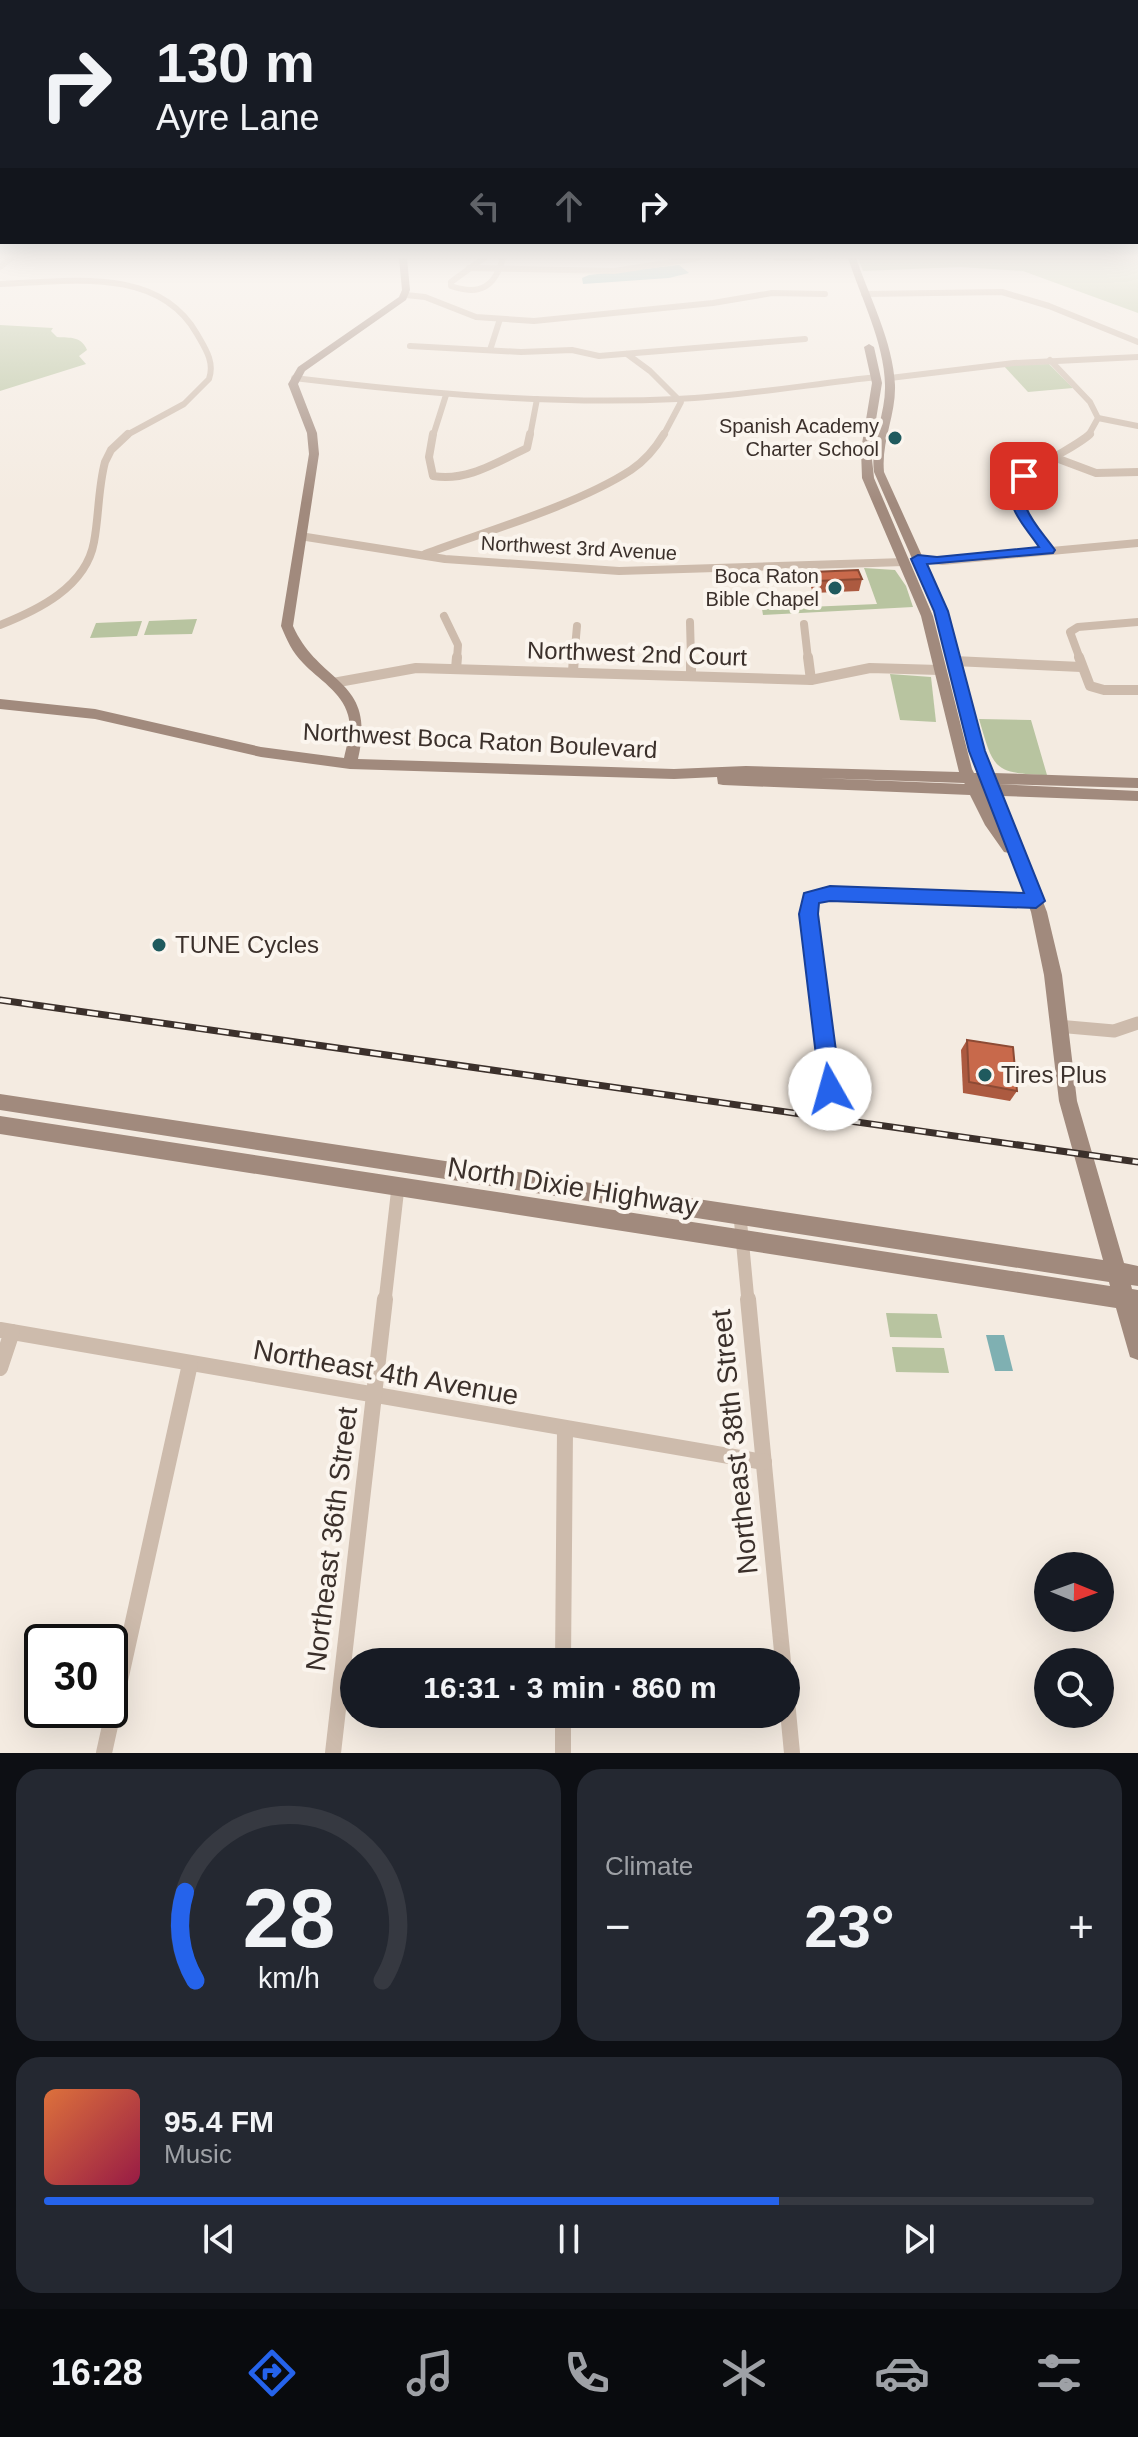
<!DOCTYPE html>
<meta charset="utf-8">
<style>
:root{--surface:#171b24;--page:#242831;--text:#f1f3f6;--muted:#9ea1a6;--line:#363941;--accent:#2563eb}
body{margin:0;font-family:Helvetica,sans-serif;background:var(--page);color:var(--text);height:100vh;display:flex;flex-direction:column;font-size:30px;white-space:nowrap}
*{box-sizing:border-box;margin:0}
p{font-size:26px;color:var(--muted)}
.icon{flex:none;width:44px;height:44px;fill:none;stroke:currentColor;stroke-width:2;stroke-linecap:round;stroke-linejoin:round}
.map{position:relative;height:1753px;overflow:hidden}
.side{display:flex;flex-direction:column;gap:16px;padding:16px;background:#0d0f14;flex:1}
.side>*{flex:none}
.top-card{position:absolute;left:0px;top:0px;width:1138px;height:244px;box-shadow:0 8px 32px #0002;background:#171b24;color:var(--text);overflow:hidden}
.needle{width:52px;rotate:91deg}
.controls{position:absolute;left:1034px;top:1552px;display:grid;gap:16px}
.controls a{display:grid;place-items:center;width:80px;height:80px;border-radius:50%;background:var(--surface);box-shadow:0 8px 32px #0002;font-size:40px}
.speed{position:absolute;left:24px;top:1624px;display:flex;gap:16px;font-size:40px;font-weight:700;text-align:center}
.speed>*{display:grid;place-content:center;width:104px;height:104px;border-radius:50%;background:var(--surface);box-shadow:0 8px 32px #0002;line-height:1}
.speed .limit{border:4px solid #111;border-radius:12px;background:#fff;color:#111}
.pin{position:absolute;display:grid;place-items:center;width:68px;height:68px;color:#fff;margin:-34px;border-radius:16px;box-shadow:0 4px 12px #0006}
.me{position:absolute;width:88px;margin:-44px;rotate:353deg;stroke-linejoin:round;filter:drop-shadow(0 0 6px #0008)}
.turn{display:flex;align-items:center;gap:28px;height:168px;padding:0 24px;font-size:36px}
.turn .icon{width:104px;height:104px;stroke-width:2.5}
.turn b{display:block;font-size:56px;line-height:68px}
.lanes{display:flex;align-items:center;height:76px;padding:0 24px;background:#0003;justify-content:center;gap:40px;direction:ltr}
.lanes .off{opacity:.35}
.big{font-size:60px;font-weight:700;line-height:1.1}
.side .widget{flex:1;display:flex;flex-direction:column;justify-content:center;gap:12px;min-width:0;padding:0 28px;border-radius:24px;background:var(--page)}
.side .dial{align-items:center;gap:0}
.dial svg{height:208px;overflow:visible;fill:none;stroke:var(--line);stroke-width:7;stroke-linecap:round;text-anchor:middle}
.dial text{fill:var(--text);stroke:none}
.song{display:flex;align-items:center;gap:24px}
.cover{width:96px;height:96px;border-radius:12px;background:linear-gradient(135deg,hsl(20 70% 55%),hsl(340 70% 35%))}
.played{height:8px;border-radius:4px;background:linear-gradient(90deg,var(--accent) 70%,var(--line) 70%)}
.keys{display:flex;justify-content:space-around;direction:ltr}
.heat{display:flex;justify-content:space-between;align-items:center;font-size:44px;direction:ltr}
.side .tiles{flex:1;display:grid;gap:16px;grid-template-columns:1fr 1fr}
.widget:last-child{grid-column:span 2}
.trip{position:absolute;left:340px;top:1648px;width:460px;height:80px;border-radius:40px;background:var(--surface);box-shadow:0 8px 32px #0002;font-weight:700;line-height:80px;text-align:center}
.tabs{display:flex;height:128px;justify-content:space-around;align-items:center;background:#090b0e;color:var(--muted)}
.tabs .icon{width:56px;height:56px}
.tabs .selected{color:var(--accent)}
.tabs b{font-size:36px;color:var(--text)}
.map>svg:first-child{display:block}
.green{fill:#b8c4a0}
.water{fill:#7fb0b2}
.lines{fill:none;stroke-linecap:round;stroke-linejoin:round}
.street-far4{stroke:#cdbbac;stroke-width:6}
.street-far3{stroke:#cdbbac;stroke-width:8}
.street-far2{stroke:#cdbbac;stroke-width:10}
.street-far1{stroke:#cdbbac;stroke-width:13}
.street{stroke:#cdbbac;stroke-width:16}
.secondary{fill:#a18a7d;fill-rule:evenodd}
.rail-casing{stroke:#3b302b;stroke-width:7}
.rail{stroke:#fbf5ee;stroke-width:4;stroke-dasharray:11;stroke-linecap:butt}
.wall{fill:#ac5a40}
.building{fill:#c8694b;stroke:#8c4a34;stroke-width:2}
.route{fill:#2563eb;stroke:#184099;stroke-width:2}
.poi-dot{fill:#1f5a5e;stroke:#fbf5ee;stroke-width:3}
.labels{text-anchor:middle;stroke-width:8;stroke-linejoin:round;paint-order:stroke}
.far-poi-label{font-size:20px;fill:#3b302b;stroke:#fbf5ee;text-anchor:end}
.far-street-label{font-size:20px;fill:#3b302b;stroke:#fbf5ee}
.street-label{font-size:24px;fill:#3b302b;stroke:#fbf5ee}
.poi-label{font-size:24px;fill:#3b302b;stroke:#fbf5ee;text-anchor:start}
.near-street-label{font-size:28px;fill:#3b302b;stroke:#fbf5ee}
</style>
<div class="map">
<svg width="1138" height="1753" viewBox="0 0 1138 1753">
<rect width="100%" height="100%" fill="#f4ebe1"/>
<g class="green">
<path d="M858,258H1138V313L1023,271L961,267L863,271Z"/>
<path d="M0,325L53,328L51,331L57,337C71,338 81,336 87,350L79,356L86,364L0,391Z"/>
<path d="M1049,364L1073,388L1028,392L1003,365Z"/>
<path d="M864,568L895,570L906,586L913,607L763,615L762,609L877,604Z"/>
<path d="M197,619L192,634L144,635L149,621Z"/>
<path d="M142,621L137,636L90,638L96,623Z"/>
<path d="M890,674L931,677L936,722L900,720Z"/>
<path d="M979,719L1031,720L1047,775C993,773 994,770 979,719Z"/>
<path d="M886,1313L937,1314L942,1338L890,1337Z"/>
<path d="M892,1347L944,1348L949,1373L896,1372Z"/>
</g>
<g class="water">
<path d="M679,265L689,273L669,278L583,284L582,278L589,275Z"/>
<path d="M986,1335H1004L1013,1371H995Z"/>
</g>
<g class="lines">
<g class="street-far4">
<path d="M484,258L451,282V286C480,296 495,287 503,258"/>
<path d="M776,258H811"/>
<path d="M0,267L11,258"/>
<path d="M469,268L614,271L698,258"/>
<path d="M0,284C67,282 158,265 197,334C205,348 215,362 209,379L184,404L125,436"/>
<path d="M864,294L1002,292L1049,306L1138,342"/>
<path d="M406,295L425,297L476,317L534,321L713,303L772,293L825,294"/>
<path d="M410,346L521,352L572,350L599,356L805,339"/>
<path d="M490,350L500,319"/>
<path d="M627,354L650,371L681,402L663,436"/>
<path d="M1050,360L1090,402L1098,418L1088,436"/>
<path d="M294,378C421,393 549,405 677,399C744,396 811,384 877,377"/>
<path d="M890,378L1014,363L1138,357"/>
<path d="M1098,418L1138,426"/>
<path d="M433,436L446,395"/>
<path d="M530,436L537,399"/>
</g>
<g class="street-far3">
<path d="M433,434L429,457L433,476C467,482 497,462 527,448L530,434"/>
<path d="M1056,458L1096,473L1138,472"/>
<path d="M300,536L445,559L619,571L904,562"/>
<path d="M1048,550C1039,537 1025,523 1019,509C1004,473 1069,454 1090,434"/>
<path d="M425,554C487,531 577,505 631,470C646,460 655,449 664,434"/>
<path d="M918,559L942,561L1138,543"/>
<path d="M444,616L458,645L457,659"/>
<path d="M690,622L691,659"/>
<path d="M804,624L808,659"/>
<path d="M0,625C38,610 86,587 94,542C99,516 98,488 105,462L111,450L128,434"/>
<path d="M574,659L577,626"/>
<path d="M1080,659L1070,632L1078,627L1138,622"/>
</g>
<g class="street-far2">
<path d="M691,657V676"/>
<path d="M808,657L811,680"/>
<path d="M1079,657L1090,686L1104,690H1138"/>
<path d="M954,661L1081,667"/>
<path d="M456,669L457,657"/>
<path d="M573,671L574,657"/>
<path d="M333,683L416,668L811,680L870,668L939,670"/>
<path d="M812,942L808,914L811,898L830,893L1036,901"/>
</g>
<g class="street-far1">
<path d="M811,940L830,1089"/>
<path d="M1057,1026L1114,1031L1138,1023"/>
<path d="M740,1216L748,1301"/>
<path d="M385,1301L398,1187"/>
</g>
<g class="street">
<path d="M748,1299L783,1662"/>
<path d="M0,1330L764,1462"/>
<path d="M0,1368L12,1332"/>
<path d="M563,1662L565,1430"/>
<path d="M786,1690L792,1753"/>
<path d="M563,1714V1753"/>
<path d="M104,1753L190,1364"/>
<path d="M333,1753L385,1299"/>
</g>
<path class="secondary" d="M399,258H407L410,290L406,300L305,371L298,384L317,433L319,454L293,626C320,686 377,678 358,759L674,769L746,766L959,772L921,616L862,478L861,450L872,383L864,347L869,344L874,347L882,383L871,450L874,478L933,616L972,769L974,773H978L970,751L935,611L874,472C870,442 886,415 885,385C884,342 861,298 848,258H856C870,298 893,342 895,385C896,415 881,442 884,472L947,611L984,751L993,773L1138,778V788L997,784L1138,791V801L1002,796L1047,912L1062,975L1077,1101L1124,1263L1138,1266V1286L1131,1285L1132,1289L1138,1290V1360L1130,1357L1116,1308L0,1134V1116L1110,1286L1109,1282L0,1110V1094L1103,1260L1059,1101L1044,975L1031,912L1009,853L1004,852L985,825L970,795L723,785L718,784L717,777L674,779L350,769L261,757L95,719L0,709V699L95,709L261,747L344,758C347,744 352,729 348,715C342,692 318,679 303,663C292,652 287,640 281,626L309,454L307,433L288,384L298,367L399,297L402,290ZM818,778L964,783L965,784Z"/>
<defs>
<path id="rail" d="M0,1000L1138,1162"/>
</defs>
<use href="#rail" class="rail-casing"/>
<use href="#rail" class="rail"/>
</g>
<g class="wall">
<path d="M813,572L862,579L859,591L813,593L810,584Z"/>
<path d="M967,1040L1017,1091L1010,1101L963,1093L961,1050Z"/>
</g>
<g class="building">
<path d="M858,570L862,579L816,581L813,572Z"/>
<path d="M967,1040L1013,1047L1017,1091L969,1082Z"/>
</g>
<linearGradient id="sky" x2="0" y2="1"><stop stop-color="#7eb2d2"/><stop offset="0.51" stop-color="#faf6f2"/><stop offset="1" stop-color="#faf6f2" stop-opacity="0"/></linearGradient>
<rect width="1138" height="503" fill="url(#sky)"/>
<path class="route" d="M1024,472L1030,476C1012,504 1038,526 1055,550L1053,553L927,564L948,611L985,751L1045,901L1036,908L830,901L819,903L818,914L841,1089L838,1095L830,1098L823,1095L820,1089L799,914L804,893L830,886L1024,893L969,751L934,611L911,559L918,555L937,557L1039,547C1021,520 999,504 1020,474Z"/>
<g class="poi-dot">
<circle cx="895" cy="438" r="8"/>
<circle cx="835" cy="588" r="8"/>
<circle cx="159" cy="945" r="8"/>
<circle cx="985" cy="1075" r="8"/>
</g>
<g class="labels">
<g class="far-poi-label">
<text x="879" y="433">Spanish Academy<tspan x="879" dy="23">Charter School</tspan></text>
<text x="819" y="583">Boca Raton<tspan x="819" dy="23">Bible Chapel</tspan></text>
</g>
<g class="far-street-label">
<text transform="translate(579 548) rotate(3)" y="7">Northwest 3rd Avenue</text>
</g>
<g class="street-label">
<text transform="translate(637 654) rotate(2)" y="8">Northwest 2nd Court</text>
<text transform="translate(480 741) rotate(3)" y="8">Northwest Boca Raton Boulevard</text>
</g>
<g class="poi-label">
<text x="175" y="953">TUNE Cycles</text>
<text x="1001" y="1083">Tires Plus</text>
</g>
<g class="near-street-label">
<text transform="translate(573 1186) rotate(9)" y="10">North Dixie Highway</text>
<text transform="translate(386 1372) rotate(10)" y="10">Northeast 4th Avenue</text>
<text transform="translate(734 1442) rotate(-96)" y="10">Northeast 38th Street</text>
<text transform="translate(331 1539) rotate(-83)" y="10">Northeast 36th Street</text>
</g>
</g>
</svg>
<div class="controls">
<a><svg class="needle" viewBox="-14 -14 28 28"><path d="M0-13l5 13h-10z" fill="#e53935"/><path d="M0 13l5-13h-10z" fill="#9ea1a6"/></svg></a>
<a><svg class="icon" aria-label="search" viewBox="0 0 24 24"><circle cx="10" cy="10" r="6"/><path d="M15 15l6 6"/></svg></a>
</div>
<div class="speed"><div class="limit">30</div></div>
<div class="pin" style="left:1024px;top:476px;background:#d93025"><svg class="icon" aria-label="arrive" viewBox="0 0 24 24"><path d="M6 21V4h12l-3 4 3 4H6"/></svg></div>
<svg class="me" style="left:830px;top:1089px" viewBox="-20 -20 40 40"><circle r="19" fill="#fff"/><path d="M0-13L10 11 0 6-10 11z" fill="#2563eb"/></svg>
<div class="trip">16:31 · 3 min · 860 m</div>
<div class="top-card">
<div class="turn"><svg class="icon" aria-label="right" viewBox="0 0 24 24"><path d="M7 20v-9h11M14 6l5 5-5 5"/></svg><div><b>130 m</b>Ayre Lane</div></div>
<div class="lanes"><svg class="icon off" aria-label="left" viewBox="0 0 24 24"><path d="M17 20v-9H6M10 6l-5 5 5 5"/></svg><svg class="icon off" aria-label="ahead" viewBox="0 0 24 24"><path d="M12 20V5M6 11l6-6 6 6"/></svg><svg class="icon" aria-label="right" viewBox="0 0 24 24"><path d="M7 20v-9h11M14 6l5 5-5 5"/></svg></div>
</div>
</div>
<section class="side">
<div class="tiles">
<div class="widget dial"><svg viewBox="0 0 100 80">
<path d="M14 69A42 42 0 1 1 86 69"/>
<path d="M14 69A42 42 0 0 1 10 35" stroke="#2563eb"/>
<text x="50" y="56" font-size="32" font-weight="700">28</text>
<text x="50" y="72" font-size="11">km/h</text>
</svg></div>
<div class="widget"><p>Climate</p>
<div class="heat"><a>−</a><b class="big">23°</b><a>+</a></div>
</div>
<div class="widget">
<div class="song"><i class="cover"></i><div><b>95.4 FM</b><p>Music</p></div></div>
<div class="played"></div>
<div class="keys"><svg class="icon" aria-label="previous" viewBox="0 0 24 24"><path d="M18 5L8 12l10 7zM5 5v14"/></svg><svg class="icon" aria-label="pause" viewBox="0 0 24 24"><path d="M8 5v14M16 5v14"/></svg><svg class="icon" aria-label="next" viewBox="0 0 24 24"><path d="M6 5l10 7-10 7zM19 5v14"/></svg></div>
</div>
</div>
</section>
<nav class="tabs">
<b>16:28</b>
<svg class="icon selected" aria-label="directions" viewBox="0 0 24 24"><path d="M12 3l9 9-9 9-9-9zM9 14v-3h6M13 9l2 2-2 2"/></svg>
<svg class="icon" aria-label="music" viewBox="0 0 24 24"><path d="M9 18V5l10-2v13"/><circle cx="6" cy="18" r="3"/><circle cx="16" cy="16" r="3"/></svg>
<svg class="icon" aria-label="phone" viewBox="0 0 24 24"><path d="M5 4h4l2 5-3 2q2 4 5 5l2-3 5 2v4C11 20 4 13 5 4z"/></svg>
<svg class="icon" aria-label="climate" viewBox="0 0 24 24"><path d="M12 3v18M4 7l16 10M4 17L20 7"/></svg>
<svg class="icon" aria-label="car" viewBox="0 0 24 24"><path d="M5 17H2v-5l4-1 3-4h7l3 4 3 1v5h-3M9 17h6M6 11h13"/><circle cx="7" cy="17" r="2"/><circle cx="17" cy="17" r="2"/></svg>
<svg class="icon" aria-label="filters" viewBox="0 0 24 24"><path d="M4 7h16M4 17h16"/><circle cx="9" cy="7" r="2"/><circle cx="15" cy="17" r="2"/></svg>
</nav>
